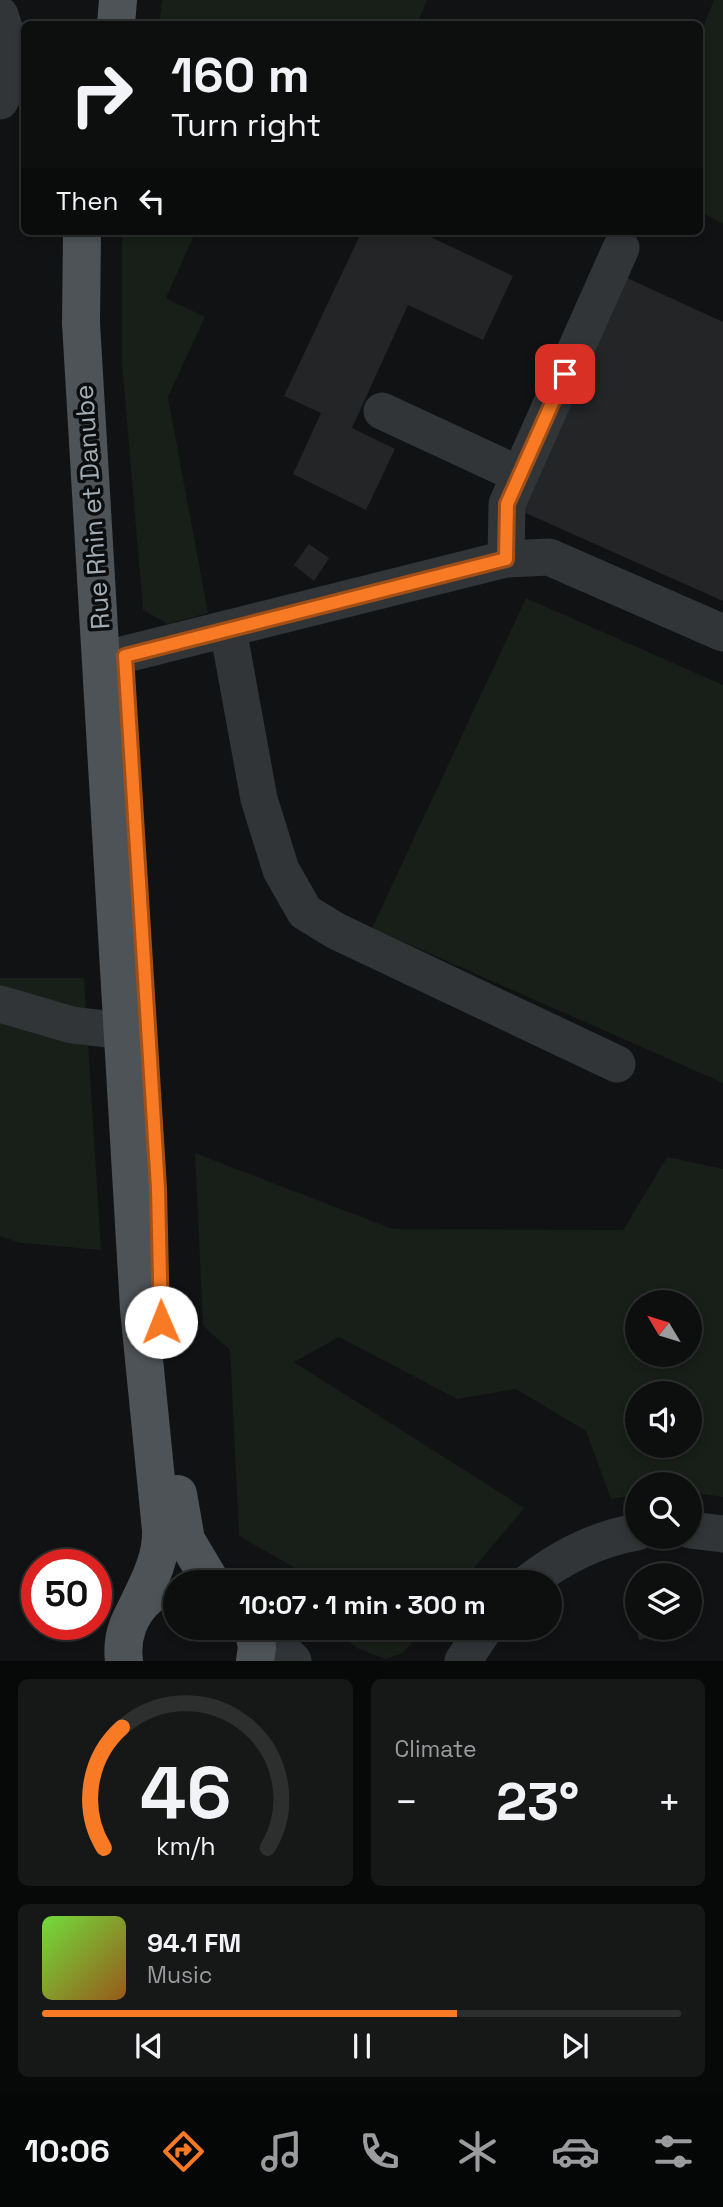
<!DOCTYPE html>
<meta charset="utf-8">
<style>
:root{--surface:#0d0e0e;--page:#161717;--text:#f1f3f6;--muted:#9a9c9e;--line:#2d2e2e;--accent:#f87a24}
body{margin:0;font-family:"Space Grotesk",sans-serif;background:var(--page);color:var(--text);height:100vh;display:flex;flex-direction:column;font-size:26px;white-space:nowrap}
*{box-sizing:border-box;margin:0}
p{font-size:23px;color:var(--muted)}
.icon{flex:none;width:38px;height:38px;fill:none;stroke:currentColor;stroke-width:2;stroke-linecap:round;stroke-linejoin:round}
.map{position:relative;height:1661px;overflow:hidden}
.sheet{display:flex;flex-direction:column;gap:18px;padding:18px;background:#070808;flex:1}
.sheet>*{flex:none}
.banner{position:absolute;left:21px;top:21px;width:682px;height:214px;border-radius:10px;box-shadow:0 4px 10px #0003,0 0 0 2px var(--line);background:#0d0e0e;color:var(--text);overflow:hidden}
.needle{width:46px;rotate:308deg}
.tools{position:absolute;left:625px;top:1290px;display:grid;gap:14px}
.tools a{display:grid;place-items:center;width:77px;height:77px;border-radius:50%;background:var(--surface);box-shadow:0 4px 10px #0003,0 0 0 2px var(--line);font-size:35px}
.speed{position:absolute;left:21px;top:1549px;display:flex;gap:14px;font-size:35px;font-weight:700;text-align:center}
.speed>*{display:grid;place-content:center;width:91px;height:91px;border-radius:50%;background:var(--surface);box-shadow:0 4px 10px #0003,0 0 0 2px var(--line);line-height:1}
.speed .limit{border:10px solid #d22;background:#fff;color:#111}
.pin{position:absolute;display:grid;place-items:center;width:60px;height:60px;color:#fff;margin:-30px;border-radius:14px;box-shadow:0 4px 10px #0006}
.me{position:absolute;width:77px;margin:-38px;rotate:359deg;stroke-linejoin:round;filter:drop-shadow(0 0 5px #0008)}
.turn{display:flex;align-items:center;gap:24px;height:147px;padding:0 35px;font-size:32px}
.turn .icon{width:91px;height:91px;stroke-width:2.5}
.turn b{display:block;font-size:49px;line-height:60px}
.then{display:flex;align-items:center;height:66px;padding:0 35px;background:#0003;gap:14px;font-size:26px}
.big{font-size:52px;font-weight:600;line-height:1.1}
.sheet .widget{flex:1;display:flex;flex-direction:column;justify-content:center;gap:10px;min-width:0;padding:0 24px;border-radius:10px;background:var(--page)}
.sheet .dial{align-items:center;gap:0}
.dial svg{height:182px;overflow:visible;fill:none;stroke:var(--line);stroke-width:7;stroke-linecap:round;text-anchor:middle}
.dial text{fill:var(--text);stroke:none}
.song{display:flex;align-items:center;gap:21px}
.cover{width:84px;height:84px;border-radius:10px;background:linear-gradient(135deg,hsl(100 70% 55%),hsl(30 70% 35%))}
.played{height:7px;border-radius:4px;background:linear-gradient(90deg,var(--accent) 65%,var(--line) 65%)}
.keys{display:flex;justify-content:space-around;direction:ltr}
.heat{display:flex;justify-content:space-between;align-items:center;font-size:38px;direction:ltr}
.sheet .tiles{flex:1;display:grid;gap:18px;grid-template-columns:1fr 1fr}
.widget:last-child{grid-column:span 2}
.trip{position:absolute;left:163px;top:1570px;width:399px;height:70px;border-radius:35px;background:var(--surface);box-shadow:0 4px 10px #0003,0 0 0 2px var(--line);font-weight:600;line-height:70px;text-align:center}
.tabs{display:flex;height:112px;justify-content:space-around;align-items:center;background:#050606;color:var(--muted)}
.tabs .icon{width:49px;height:49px}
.tabs .on{color:var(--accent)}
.tabs b{font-size:32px;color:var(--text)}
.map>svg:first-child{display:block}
.green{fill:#181e18;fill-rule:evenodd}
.building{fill:#242527}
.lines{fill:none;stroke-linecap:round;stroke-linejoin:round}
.minor{stroke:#323538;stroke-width:37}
.major{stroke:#4e5357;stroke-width:38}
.route-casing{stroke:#a14f17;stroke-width:18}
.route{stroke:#f87a24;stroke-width:12}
.labels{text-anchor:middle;stroke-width:7;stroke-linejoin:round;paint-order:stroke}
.street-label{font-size:26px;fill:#a2acb4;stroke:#0c0d0e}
</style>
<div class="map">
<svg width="723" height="1661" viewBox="0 0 723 1661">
<rect width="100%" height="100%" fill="#111213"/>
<g class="green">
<path d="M162,0H427L417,24H159Z"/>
<path d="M714,0H723V224L700,211V35Z"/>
<path d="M122,231H196L166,298L205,317L168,397L208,613L168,624L143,610L122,363Z"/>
<path d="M526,598L723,685V1083L372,928Z"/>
<path d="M0,978H84L101,1250L21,1243L0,1236Z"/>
<path d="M195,1153L393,1229L623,1230L667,1157L723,1169V1497L690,1492V1484H637V1495L611,1499L586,1431L516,1389L457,1399L339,1337L294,1362L524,1508L462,1582H320L239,1536L230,1350L203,1326ZM690,1302V1354H637V1302ZM690,1393V1446H637V1393Z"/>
<path d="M331,1628H425L403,1653L385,1659L357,1648Z"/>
</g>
<g class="building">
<path d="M362,231H418L513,276L483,340L408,305L352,428L395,449L366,510L293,474L321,413L284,396Z"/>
<path d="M625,277L723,322V601L521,511Z"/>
<path d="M309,544L329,558L314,581L294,565Z"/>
<path d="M690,1598L697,1626L690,1628Z"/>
<path d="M637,1600V1628L688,1629L639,1640L630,1607L635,1605L634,1601Z"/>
</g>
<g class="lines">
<g class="minor">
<path d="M0,15C11,51 20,66 0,101"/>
<path d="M382,411L520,475"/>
<path d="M506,559L507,504L621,248"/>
<path d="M228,629L259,799L281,870L305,912L336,931L617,1064"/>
<path d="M102,660L506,559L549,557L723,633"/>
<path d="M0,1004L72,1025L123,1031"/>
<path d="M690,1530L723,1534"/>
<path d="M529,1582C561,1557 596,1539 637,1532"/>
<path d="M261,1628L293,1661"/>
<path d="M463,1661L485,1628"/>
</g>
<g class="major">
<path d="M116,24L118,0"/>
<path d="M82,231L81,323L139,1309L161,1530C162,1561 146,1587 133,1615"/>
<path d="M178,1494L186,1540L211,1582"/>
<path d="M253,1628L257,1647L255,1661"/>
<path d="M124,1661C121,1637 129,1613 148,1597"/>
</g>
</g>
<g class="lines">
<defs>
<path id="route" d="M161,1322L158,1188L125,656L506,559L507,504L565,374"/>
</defs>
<use href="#route" class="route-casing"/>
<use href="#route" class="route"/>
</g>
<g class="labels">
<g class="street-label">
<text transform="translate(92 507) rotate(-94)" y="9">Rue Rhin et Danube</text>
</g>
</g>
</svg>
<div class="tools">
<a><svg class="needle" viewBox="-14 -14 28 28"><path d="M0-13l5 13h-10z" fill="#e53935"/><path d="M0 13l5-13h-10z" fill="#9a9c9e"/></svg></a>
<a><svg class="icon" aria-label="sound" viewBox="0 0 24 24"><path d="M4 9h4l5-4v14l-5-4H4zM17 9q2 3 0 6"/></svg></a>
<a><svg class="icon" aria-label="search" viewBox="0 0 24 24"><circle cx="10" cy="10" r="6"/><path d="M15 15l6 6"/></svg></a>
<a><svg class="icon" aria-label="layers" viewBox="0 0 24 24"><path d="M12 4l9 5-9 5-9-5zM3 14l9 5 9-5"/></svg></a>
</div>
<div class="speed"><div class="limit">50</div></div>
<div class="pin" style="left:565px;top:374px;background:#d93025"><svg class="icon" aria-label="arrive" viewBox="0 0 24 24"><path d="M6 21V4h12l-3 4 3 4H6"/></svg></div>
<svg class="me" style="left:161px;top:1322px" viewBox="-20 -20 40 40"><circle r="19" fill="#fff"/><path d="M0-13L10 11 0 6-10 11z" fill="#f87a24"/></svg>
<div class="trip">10:07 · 1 min · 300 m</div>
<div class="banner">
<div class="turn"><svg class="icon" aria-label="right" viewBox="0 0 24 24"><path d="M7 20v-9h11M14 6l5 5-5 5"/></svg><div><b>160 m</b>Turn right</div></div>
<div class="then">Then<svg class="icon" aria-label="left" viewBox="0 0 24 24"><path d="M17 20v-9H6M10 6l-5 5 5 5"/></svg></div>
</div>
</div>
<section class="sheet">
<div class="tiles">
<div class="widget dial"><svg viewBox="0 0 100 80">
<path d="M14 69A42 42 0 1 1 86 69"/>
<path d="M14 69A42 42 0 0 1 22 16" stroke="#f87a24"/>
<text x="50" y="56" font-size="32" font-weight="700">46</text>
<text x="50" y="72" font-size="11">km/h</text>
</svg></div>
<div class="widget"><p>Climate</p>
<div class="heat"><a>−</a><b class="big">23°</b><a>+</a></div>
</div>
<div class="widget">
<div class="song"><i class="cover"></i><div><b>94.1 FM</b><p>Music</p></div></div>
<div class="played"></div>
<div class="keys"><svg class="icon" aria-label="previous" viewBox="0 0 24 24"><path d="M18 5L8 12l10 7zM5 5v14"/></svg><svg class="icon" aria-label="pause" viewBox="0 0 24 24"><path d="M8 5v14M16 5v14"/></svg><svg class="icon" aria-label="next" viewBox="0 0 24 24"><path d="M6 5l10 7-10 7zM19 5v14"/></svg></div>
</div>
</div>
</section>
<nav class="tabs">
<b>10:06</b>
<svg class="icon on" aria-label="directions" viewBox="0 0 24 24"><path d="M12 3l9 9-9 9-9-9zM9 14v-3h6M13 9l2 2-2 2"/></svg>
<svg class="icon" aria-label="music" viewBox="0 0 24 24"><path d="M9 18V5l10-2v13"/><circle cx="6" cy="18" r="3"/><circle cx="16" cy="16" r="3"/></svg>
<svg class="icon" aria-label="phone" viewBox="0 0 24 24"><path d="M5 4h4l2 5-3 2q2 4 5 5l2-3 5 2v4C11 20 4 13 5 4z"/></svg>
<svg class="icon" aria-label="climate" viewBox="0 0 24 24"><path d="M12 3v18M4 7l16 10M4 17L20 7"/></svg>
<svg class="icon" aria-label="car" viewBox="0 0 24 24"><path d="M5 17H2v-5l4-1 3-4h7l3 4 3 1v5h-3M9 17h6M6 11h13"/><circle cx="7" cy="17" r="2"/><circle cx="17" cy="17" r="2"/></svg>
<svg class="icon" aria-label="filters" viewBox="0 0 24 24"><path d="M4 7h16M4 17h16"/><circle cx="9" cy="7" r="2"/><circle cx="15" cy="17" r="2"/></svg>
</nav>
